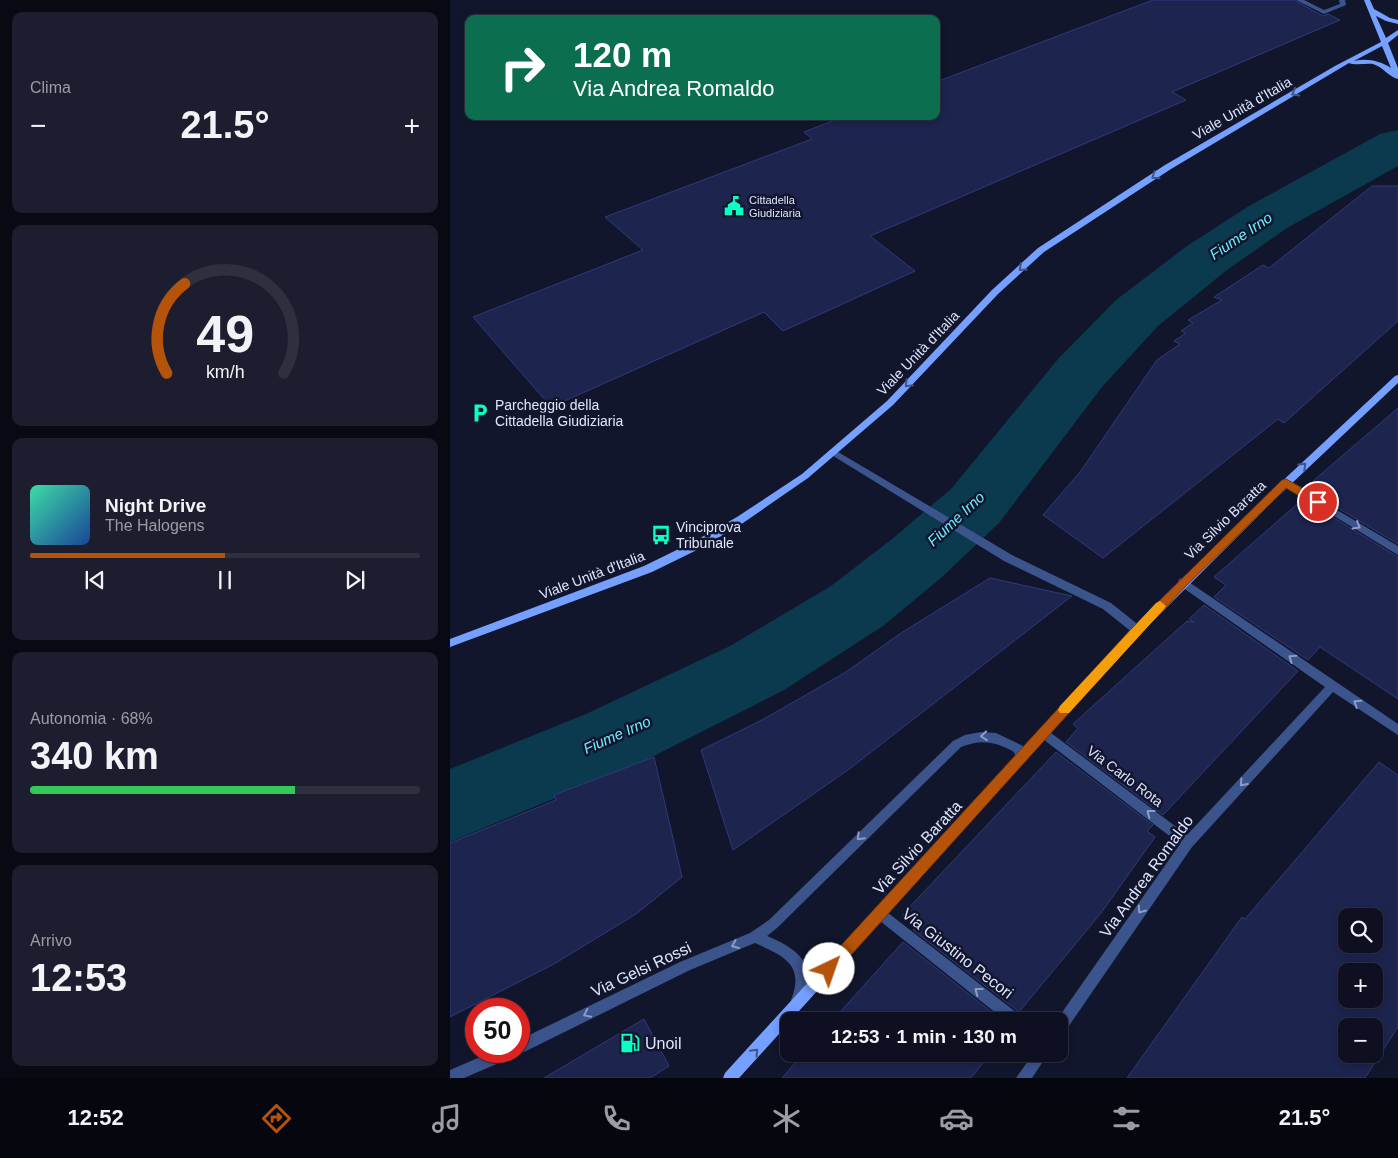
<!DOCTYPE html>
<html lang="it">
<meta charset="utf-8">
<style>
:root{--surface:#0e1022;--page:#1c1e2f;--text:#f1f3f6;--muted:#9b9da5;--line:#2e3040;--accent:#b45309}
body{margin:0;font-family:Helvetica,sans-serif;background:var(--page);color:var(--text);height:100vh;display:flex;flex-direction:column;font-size:19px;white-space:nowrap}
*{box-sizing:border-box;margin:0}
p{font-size:16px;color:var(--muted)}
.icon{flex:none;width:28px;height:28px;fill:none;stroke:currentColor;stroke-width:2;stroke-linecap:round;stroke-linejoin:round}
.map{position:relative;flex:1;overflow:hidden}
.drawer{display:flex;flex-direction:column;gap:12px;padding:12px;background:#080913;width:450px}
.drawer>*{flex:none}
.hud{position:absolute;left:15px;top:15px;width:475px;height:105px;border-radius:10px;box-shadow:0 2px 8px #0003,0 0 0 1px var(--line);background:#0b6e4f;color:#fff;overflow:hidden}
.tools{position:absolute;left:888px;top:908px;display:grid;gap:10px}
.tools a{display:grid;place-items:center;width:45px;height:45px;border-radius:10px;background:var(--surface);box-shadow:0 2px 8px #0003,0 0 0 1px var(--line);font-size:25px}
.speed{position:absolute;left:15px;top:998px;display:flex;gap:10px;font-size:25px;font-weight:700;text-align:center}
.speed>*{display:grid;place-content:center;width:65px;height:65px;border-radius:50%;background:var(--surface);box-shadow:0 2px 8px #0003,0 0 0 1px var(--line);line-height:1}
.speed .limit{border:8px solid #d22;background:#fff;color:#111}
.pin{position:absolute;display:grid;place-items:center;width:42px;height:42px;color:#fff;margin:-21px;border:2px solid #fff;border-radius:50%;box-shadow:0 1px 5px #0007}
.me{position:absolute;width:55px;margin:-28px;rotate:42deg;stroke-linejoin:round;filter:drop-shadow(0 0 4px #0008)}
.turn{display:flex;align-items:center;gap:18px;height:105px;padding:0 25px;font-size:22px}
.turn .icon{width:65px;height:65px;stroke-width:2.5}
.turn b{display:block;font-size:35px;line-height:42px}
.big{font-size:38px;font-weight:600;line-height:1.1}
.drawer .tile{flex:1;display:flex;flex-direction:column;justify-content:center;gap:8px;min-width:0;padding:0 18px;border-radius:10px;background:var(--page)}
.drawer .dial{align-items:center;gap:0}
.dial svg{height:130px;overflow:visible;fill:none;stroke:var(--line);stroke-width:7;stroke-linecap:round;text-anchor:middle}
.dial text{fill:var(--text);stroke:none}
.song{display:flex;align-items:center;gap:15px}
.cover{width:60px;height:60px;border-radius:8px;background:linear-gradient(135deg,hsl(160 70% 55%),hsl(220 70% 35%))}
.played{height:5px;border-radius:2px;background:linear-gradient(90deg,var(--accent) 50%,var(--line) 50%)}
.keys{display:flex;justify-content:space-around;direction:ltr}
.heat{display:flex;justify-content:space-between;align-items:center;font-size:28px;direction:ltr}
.charge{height:8px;border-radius:4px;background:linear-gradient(90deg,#34c759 68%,var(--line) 0)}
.trip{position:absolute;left:330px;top:1012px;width:288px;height:50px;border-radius:10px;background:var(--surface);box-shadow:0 2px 8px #0003,0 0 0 1px var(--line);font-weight:600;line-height:50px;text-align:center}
.tab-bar{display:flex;height:80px;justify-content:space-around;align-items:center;background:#06060e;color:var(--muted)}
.tab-bar .icon{width:35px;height:35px}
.tab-bar .on{color:var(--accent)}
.tab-bar b{font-size:22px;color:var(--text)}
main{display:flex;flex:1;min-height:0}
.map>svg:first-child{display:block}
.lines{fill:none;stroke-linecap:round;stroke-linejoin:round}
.river{fill:#0b394d;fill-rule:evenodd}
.building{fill:#1d244e;stroke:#2f3a7a;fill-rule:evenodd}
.street{fill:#3c548c;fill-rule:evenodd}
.secondary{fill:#75a0ff;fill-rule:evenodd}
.oneway{stroke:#3f548c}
.oneway2{stroke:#8d9cc6}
.route{fill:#b45309;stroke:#753606}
.slow{fill:#f59e0b}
.labels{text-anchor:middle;stroke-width:5;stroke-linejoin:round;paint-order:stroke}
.far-poi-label{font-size:11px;fill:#dee5ff;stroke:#12162d;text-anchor:start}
.street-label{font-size:14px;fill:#dee5ff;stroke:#12162d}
.poi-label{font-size:14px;fill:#dee5ff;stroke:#12162d;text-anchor:start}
.water-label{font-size:15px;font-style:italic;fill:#6cecff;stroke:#12162d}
.near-street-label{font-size:16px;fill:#dee5ff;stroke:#12162d}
.near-poi-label{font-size:16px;fill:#dee5ff;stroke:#12162d;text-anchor:start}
</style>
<main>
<section class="drawer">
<div class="tile"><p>Clima</p>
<div class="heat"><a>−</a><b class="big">21.5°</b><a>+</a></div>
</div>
<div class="tile dial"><svg viewBox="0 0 100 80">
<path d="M14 69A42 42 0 1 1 86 69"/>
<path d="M14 69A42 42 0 0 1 25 14" stroke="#b45309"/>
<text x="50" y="56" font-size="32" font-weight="700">49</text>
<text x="50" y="72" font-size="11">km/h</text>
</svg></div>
<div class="tile">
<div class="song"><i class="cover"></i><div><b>Night Drive</b><p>The Halogens</p></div></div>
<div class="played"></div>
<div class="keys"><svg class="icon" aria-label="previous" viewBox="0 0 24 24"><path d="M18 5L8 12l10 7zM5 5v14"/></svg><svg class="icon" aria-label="pause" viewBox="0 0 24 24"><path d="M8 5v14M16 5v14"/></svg><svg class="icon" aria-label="next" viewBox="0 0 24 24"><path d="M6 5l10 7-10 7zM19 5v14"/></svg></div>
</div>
<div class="tile"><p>Autonomia · 68%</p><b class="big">340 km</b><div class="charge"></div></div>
<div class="tile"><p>Arrivo</p><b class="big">12:53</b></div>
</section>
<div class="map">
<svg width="948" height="1078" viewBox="0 0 948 1078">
<rect width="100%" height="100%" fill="#12162d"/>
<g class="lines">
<path class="river" d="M948,130V166L837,228L777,270L708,326L652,387L549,523L492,577L433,626L334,690L192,762L0,842V769L136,714L280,646L381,586L442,539L501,489L608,359L666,300L737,246L799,206L930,134Z"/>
</g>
<g class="building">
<path d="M703,0H844L873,16L878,14L890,20L722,92L736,100L420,236L465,271L333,331L314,312L101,407L23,317L193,250L155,217L362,139L354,132L395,116H486V82Z"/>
<path d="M922,186H948V321L834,423L828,419L653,558L593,515L630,472L707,360L730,344L724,341L736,333L731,331L743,323L738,320L772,300L764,297L813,265L819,268Z"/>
<path d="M948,408V544L861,492L870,484L863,481Z"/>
<path d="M853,499L948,557V699L870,647L858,660L764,597L776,585L764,577Z"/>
<path d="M540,578L622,596L398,770L283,850L251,750L312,720L396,672L451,633Z"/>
<path d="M754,605L848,671L713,815L616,742L628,728L623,724L737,621L744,622L739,619Z"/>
<path d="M606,752L703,825L697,831L705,837L651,913L569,1012L463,930L467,926L452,915Z"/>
<path d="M204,757L232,877L186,914L104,964L0,1017V843L106,800L104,795Z"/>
<path d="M929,762L948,775V1027L915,1078H677L792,917L795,919ZM896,916H924V944H896ZM896,971H924V999H896ZM896,1026H924V1054H896Z"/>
<path d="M453,942L553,1021H382Z"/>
<path d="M194,1019L219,1066L200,1078H94Z"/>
<path d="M353,1054H540L521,1078H332Z"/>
</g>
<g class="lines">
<g class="street">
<path d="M846,0H854L874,10L890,4L889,0H895L896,5L874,14Z"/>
<path d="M383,449L562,555L661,603L691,627L692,630L691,633H683L653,609L554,561L380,454L378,452L380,450Z"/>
<path d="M836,480L948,546V555L833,485L831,483Z"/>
<path d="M733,578L948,724V735L883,692L742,847L614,1033L609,1035V1021H606L730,844L589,736L587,733L589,730L593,728L597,730L737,835L875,687L729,585L728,582L729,579Z"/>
<path d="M531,732L546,733L573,746L577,759L575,762L571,764L567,762L564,752C546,741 530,739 511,747L327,928L317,936C351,950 369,967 353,1005L348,1006L343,1005L341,1000C355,965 334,956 305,943L240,970L74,1052L69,1054L66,1053L65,1056L14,1078H0V1070L44,1051H69V1040L230,962L300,933L319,920L503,741L515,735Z"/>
<path d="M429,907L433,909L571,1016L573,1021H556L425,917L423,913L425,909Z"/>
<path d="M583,1054H598L582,1078H566Z"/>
</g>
<g class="secondary">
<path d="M914,0H920L924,9L940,18L948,20V24L936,21L926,16L936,38L948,30V35L938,43L948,68V79C939,77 933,67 923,64C915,63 906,66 899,63L721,169L594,252L548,294L443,405L358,478L293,523L251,548L202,572L0,647V639L194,566L243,542L287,517L352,474L437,401L542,290L588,248L715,165L885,66L931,42ZM932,46L941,68C930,61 918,58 904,61Z"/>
<path d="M948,375V383L819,505L691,633L340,1021H339V1023L289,1078H273L275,1073L683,627L812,500L945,376Z"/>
</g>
</g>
<defs><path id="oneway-chevron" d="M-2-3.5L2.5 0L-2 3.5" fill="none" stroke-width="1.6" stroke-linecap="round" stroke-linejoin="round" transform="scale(1.25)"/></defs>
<g class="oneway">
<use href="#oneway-chevron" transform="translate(845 93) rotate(149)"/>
<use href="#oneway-chevron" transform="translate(705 176) rotate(146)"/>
<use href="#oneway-chevron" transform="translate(572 268) rotate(138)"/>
<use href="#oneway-chevron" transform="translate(458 384) rotate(135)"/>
<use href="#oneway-chevron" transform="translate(853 466) rotate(-44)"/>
<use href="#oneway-chevron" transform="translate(305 1052) rotate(-47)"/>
</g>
<g class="oneway2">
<use href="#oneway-chevron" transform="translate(907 526) rotate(31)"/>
<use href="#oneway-chevron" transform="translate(842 658) rotate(-145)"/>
<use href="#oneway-chevron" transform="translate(907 703) rotate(-147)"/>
<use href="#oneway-chevron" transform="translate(534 736) rotate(175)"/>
<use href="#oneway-chevron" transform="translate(793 783) rotate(132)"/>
<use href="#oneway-chevron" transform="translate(700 813) rotate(-143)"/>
<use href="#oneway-chevron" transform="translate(410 837) rotate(135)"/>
<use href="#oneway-chevron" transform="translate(691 910) rotate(125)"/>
<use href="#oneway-chevron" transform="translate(285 945) rotate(157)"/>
<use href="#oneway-chevron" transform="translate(528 991) rotate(-142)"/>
<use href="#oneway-chevron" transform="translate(137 1014) rotate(154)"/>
</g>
<path class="route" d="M836,479L872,499V505H864L836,488L737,585L691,633L384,974L379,976L374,974L371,969L374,964L683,627L832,480Z"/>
<path class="slow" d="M710,601L716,606L714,609L619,713H610L608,710L610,706L706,603Z"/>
<defs>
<symbol id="civic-bare" viewBox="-9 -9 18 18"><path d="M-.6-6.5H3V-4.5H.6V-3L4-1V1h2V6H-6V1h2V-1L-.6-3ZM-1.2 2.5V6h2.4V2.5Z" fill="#0affc5" stroke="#12162d" stroke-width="2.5" paint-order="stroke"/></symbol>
<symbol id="parking-bare" viewBox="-9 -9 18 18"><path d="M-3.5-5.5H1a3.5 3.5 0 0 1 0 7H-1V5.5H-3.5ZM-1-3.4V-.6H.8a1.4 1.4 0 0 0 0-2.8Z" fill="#0affc5" stroke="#12162d" stroke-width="2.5" paint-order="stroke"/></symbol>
<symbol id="bus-bare" viewBox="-9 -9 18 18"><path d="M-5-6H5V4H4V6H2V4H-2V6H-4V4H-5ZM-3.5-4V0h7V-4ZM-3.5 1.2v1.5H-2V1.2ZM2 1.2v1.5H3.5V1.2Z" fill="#0affc5" stroke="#12162d" stroke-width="2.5" paint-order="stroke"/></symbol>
<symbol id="fuel-bare" viewBox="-9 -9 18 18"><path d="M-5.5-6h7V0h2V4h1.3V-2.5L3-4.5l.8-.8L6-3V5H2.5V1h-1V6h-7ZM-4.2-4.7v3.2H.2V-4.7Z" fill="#0affc5" stroke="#12162d" stroke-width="2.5" paint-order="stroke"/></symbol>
</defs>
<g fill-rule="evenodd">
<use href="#civic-bare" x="270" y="192" width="28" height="28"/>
<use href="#parking-bare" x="16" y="399" width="28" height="28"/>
<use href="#bus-bare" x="197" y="521" width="28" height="28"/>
<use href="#fuel-bare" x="166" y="1029" width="28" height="28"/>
</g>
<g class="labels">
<g class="far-poi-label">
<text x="299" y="204">Cittadella<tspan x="299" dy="13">Giudiziaria</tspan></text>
</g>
<g class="street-label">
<text transform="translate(792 108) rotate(-30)" y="5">Viale Unità d'Italia</text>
<text transform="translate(468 353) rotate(-46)" y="5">Viale Unità d'Italia</text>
<text transform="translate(775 520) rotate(-44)" y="5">Via Silvio Baratta</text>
<text transform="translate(142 575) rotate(-21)" y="5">Viale Unità d'Italia</text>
<text transform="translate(675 776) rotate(37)" y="5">Via Carlo Rota</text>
</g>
<g class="poi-label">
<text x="45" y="410">Parcheggio della<tspan x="45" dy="16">Cittadella Giudiziaria</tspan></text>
<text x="226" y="532">Vinciprova<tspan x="226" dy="16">Tribunale</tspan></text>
</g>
<g class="water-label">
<text transform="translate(791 236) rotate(-34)" y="5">Fiume Irno</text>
<text transform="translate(506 519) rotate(-43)" y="5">Fiume Irno</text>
<text transform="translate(167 735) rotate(-24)" y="5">Fiume Irno</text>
</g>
<g class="near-street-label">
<text transform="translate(467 847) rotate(-47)" y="6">Via Silvio Baratta</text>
<text transform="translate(696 876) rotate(-54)" y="6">Via Andrea Romaldo</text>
<text transform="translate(508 953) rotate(38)" y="6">Via Giustino Pecori</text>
<text transform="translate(191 969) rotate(-25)" y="6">Via Gelsi Rossi</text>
</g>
<g class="near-poi-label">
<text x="195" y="1049">Unoil</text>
</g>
</g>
</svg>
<div class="tools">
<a><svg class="icon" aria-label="search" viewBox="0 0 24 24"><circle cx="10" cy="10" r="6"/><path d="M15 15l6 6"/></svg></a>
<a>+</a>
<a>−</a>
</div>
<div class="speed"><div class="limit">50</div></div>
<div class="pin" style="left:868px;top:502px;background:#d93025"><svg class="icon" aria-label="arrive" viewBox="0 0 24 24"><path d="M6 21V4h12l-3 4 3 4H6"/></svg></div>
<svg class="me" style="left:379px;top:969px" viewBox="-20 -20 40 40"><circle r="19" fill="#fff"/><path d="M0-13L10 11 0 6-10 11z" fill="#b45309"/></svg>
<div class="trip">12:53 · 1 min · 130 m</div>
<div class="hud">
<div class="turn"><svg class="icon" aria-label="right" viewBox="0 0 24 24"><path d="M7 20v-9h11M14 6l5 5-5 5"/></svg><div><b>120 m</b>Via Andrea Romaldo</div></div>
</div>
</div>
</main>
<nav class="tab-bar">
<b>12:52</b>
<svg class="icon on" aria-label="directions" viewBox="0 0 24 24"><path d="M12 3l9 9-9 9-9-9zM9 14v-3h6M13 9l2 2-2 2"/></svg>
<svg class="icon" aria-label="music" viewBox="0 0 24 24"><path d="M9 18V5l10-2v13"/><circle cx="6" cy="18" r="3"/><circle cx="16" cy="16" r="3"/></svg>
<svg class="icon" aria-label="phone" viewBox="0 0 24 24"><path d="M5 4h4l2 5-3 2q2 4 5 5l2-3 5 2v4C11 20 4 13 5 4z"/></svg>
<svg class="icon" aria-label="climate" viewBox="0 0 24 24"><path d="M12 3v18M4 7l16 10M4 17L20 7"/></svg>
<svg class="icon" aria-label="car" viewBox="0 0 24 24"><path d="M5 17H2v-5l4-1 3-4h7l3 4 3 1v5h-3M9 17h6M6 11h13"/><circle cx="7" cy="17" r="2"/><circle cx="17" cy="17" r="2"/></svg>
<svg class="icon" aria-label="filters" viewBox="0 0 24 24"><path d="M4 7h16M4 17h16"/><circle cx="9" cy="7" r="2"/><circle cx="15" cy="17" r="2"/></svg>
<b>21.5°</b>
</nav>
